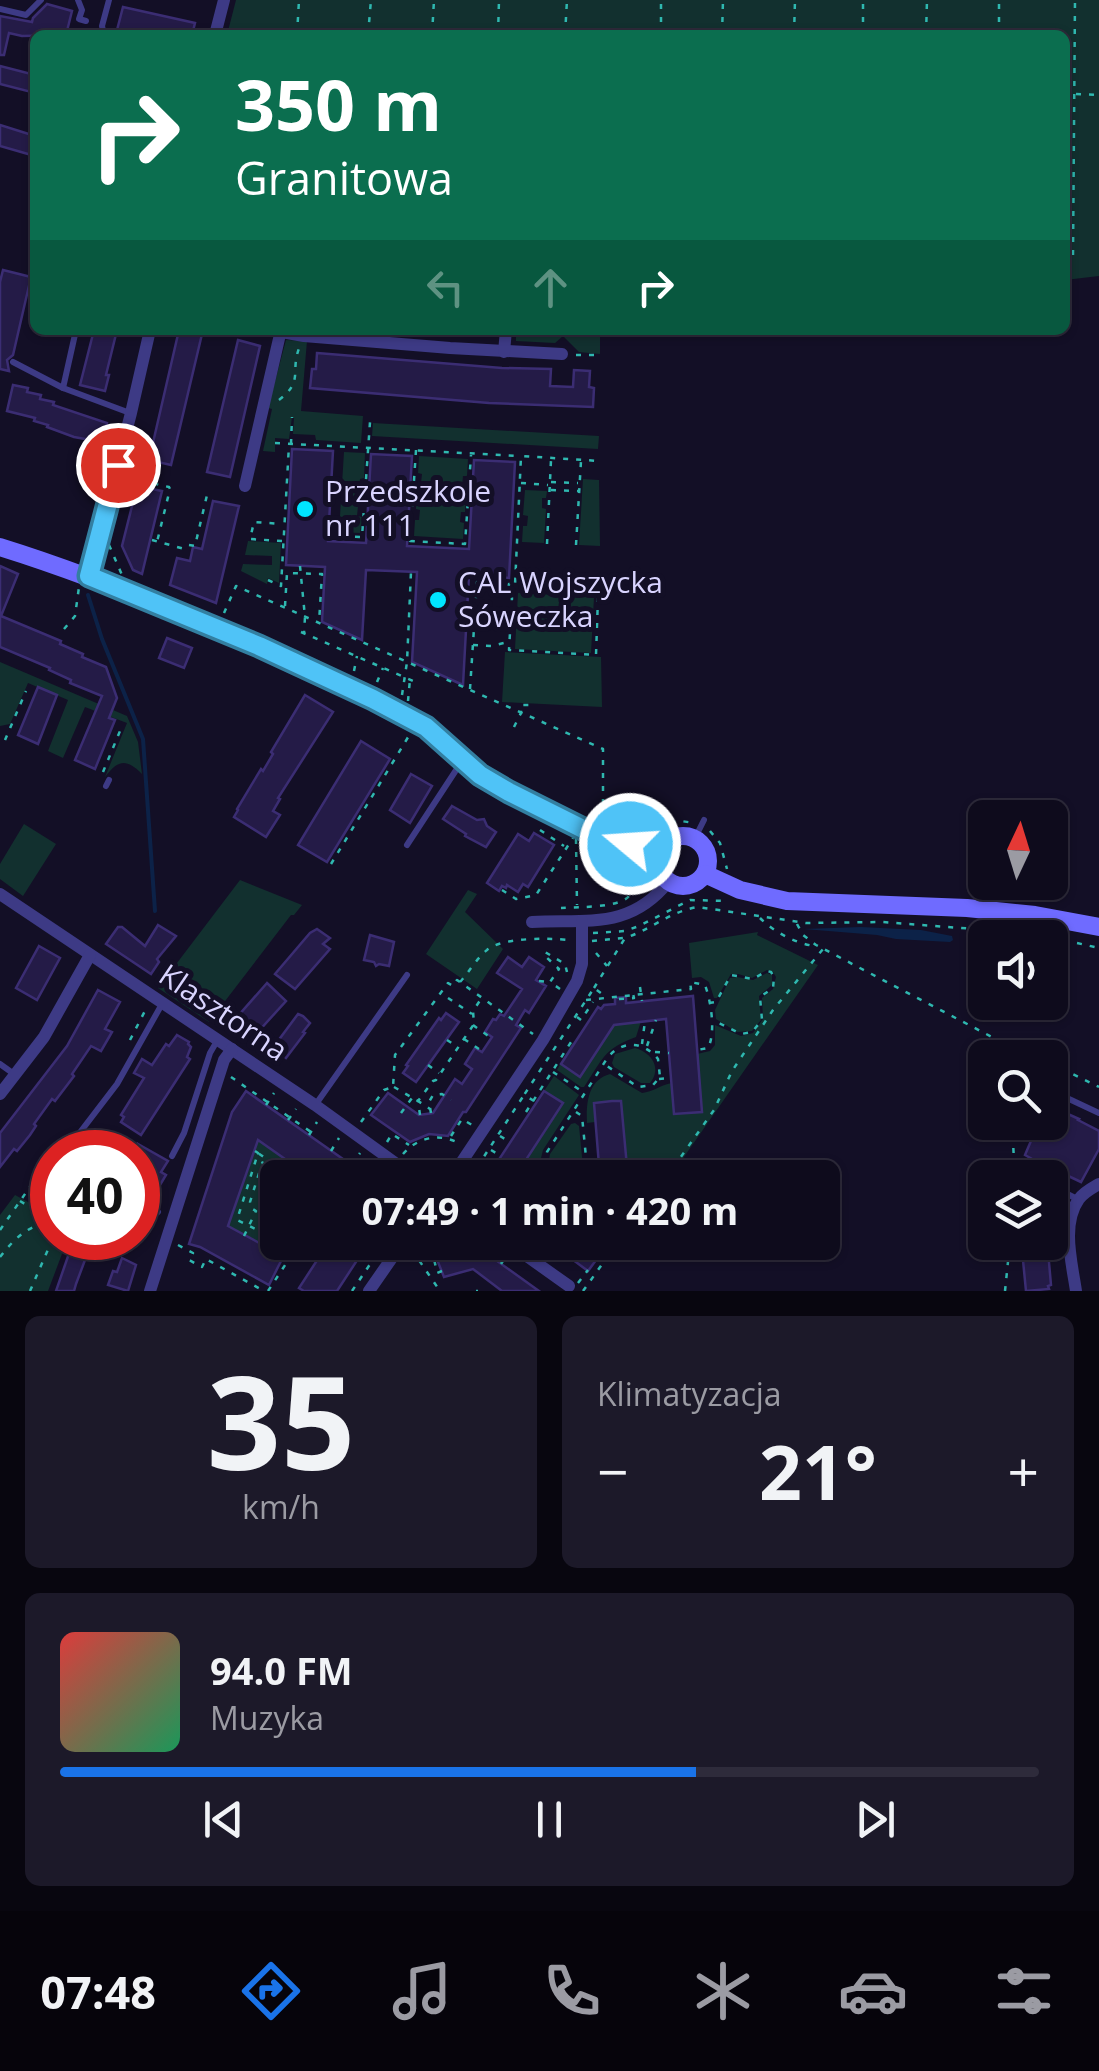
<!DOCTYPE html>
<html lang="pl">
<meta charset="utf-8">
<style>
:root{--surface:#0e0b1c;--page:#1c1929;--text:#f1f3f6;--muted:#9b9ba3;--line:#2e2b3b;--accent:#1a73e8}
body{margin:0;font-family:"Open Sans",sans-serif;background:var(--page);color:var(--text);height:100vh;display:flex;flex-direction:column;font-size:38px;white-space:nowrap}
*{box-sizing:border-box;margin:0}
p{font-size:32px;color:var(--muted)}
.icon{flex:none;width:55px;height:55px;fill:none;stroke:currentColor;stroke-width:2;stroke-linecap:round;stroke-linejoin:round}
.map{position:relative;height:1291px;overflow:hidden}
.side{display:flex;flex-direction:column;gap:25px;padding:25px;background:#08060f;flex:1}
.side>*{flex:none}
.hud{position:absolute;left:30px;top:30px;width:1040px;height:305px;border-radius:15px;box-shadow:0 2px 8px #0004,0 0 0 2px var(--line);background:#0b6e4f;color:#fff;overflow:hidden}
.needle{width:65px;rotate:4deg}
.fabs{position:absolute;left:968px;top:800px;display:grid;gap:20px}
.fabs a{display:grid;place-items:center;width:100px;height:100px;border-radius:15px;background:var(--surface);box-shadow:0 2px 8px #0004,0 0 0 2px var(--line);font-size:50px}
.speed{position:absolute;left:30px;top:1130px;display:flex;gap:20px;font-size:50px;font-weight:700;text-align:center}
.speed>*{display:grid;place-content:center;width:130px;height:130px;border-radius:50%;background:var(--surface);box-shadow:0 2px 8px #0004,0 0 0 2px var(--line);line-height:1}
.speed .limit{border:15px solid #d22;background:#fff;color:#111}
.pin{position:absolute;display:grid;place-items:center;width:85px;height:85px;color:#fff;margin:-42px;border:5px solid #fff;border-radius:50%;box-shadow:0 2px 10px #0007}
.me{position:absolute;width:110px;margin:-55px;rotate:288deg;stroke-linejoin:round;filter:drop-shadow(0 0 8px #0008)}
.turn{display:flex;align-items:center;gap:35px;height:210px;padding:0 40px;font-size:45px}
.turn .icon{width:130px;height:130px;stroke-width:2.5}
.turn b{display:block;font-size:70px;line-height:85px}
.lanes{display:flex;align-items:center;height:95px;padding:0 40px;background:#0003;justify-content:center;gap:50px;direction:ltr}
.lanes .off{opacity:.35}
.big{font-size:75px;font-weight:700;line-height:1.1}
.side .card{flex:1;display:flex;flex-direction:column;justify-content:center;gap:15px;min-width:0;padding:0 35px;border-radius:15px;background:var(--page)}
.side .dial{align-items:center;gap:0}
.dial b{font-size:130px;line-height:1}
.song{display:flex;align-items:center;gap:30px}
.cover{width:120px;height:120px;border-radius:15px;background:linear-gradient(135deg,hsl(0 70% 55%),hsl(150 70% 35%))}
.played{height:10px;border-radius:5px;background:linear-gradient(90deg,var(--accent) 65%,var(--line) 65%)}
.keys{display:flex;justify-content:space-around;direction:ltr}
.heat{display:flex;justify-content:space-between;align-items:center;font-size:55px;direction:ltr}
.side .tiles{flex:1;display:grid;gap:25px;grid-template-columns:1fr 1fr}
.card:last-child{grid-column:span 2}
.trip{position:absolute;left:260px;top:1160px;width:580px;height:100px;border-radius:15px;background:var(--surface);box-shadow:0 2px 8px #0004,0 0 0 2px var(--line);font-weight:700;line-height:100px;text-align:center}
.tabs{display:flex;height:160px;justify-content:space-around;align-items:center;background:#06040b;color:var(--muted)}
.tabs .icon{width:70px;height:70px}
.tabs .on{color:var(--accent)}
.tabs b{font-size:45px;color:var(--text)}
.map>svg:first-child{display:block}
.green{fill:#12302f}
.water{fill:#0c2248}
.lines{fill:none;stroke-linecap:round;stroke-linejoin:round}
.stream{stroke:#0c2248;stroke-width:4}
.building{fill:#241b47;stroke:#3b2d73;stroke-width:2.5}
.path{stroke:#2fb8b0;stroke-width:2.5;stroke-dasharray:5 8;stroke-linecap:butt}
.lane{stroke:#3d3a85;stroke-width:6}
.street{stroke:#3d3a85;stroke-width:12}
.secondary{stroke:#6f6bff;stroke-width:18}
.route-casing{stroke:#337fa1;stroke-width:25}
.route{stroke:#4fc3f7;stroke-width:18}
.poi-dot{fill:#00e5ff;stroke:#130f26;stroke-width:4}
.labels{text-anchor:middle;stroke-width:10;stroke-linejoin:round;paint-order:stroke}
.poi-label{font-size:30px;fill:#d9d4ff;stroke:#130f26;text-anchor:start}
.street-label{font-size:30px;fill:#d9d4ff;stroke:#130f26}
</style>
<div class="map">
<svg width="1099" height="1291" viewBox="0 0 1099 1291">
<rect width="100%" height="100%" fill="#130f26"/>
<g class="green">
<path d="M236,0H1099V276L1065,280V35H227Z"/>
<path d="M516,330H600V354L579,352L563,336L555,343L516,341Z"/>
<path d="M286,340L307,341L301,411L363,416L361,443L316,440L315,435L293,434L294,418L292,417L289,439L275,438V452L263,451L272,409L268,408Z"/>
<path d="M373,423L599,436L598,449L372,436Z"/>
<path d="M344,452L365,453L364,478L360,479L359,489H363L362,506H358L357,516L362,517L360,533L339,532Z"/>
<path d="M419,456L468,459L467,476H463L462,486L467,487L465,512H461L460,522L464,523L463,539L414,536L415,520H419L420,510L416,509L417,484L421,483L422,474L418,473Z"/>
<path d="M583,479L599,480L600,546L579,545Z"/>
<path d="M525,490L547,491L546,498H542V508L546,509L544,543L522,542L523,526H527L528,516L523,515Z"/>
<path d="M248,541L281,543L279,583L268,578L267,584L241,571L243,564L272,565V556L245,555Z"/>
<path d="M518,593L594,597L591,653L515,649Z"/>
<path d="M505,652L601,657L602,707L502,702Z"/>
<path d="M0,662L127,716L138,742L142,774C126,758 118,760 105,777L127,723L85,707L63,758L48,751L68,700L28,683L10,724L0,726Z"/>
<path d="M24,824L56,844L23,896L0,879V864Z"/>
<path d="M240,880L302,905L294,915H291L209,1022L158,988Z"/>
<path d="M468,890L477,894L465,912L503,949L477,989L426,954Z"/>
<path d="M758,932L757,935L818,965L670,1177H628L621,1101L594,1103L595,1122L587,1123C586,1103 588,1080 610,1074L642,1093C653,1092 660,1085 672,1083L683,1113L702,1112L697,1054L710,1051L715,1045V1025L741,1036L753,1033L763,1019L762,998L773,989L776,977L773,972L767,970L752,978L738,974H731L717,998H714L709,982L701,977L692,978L689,943Z"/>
<path d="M767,973L772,975V985L759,996L761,1020L752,1031L737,1032L716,1019L715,1010L730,978L737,977L753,980Z"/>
<path d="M641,1021L636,1037C603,1049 603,1059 584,1087H581L557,1070L572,1043L574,1044L561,1064L580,1077L611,1030V1024Z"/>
<path d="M635,1048C652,1053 662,1068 650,1083H641L614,1067L612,1063L615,1054Z"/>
<path d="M554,1076L579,1095L543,1150L537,1174L534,1178L518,1177V1172L563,1104L544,1091Z"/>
<path d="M575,1123L579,1126L584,1177H546L550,1154L571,1124Z"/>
<path d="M257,1139L312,1177L278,1178L277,1216L273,1223L277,1226L275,1245L268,1242L265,1247L228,1226C237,1199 247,1177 255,1150L252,1149Z"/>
<path d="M15,1195L52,1215V1238H68L48,1291H0V1215Z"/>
</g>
<path class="water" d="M861,927L921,930L952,936L953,940L950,942L896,939L877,935L804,929Z"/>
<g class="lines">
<path class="stream" d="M88,595L102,639L143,739L155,911"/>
</g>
<g class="building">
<path d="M47,4L72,11L66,35L22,36L9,33L4,55H0V16L32,22L33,18Z"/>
<path d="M123,7L195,23L192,35H135L117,30Z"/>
<path d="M0,66L35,75V93L0,84Z"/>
<path d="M0,125L35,136V156L0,146Z"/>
<path d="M3,270L31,277L13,355L7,360L9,371L0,369V282Z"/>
<path d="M94,330H117L106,375H109L105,391L80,385Z"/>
<path d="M179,330L202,334L171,465L149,460Z"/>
<path d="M238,340L260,346L230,477L207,472Z"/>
<path d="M317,353L502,368L551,369L550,386L573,387L574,370L590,371L589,387L594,388L593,407L489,403L310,388L312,369H316Z"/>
<path d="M13,385L28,388L27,392L41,395L40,399L54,402L53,405L107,423L102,442L74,437L47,427L48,425L34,421L35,418L7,411Z"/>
<path d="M292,449L333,451L328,541L366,543L371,454L412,456L407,546L469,549L474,460L515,462L509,578L469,575L463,685L412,662L417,572L366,570L362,640L322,622L325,567L286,565Z"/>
<path d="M137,486L162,491L142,574L133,570L122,546Z"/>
<path d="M213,501L239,506L216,603L170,585L177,558L190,561L193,547L202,549Z"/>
<path d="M0,566L18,574L1,616L61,641L60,644L83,654L82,657L106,667L117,698L109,718L115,720L95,769L75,760L102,696L70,683L71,680L49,670L50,668L0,647Z"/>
<path d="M167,638L192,648L184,668L159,658Z"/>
<path d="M38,687L57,695L38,744L18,735Z"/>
<path d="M305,695L333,712L278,798L280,799L273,811L280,815L266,837L234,817L238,810L237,809L261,769L263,771L273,754L271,752Z"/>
<path d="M361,741L390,759L327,862L298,845Z"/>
<path d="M411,774L432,786L410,823L390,810Z"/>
<path d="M452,806L477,820L484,819L487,826L496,832L486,847L465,836L466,834L443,819Z"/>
<path d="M534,833L554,845L528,887L523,884L518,892L507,885L506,888L502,886L499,891L487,883L518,834L529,841Z"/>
<path d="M158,925L176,936L157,959L159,962L151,974L106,944L118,927H122L145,946Z"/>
<path d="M317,929L330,938L323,944L330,949L295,989L275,974L310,933Z"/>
<path d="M370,935L394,942L389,966L379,964L376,966L374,962L364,960Z"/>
<path d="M39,946L60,958L37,1000L16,988Z"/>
<path d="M508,957L522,967L529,957L544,967L536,980L546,986L529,1013L525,1010L516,1025L521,1028L466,1112H463L448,1136L429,1134L410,1142L371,1115L388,1093L419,1115L433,1113L455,1079L462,1084L472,1069L465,1064L475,1048L482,1052L492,1037L485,1032L493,1019L496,1020L500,1014L504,1016L522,989L497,973Z"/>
<path d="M267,983L286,1001L257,1033L251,1028L246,1034L233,1026L238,1016Z"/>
<path d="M98,990L120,1002L105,1029L112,1032L101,1051L91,1046L72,1074L74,1076L55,1101L52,1099L34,1124L36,1126L30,1135L17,1151L14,1149L0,1167V1133L67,1046Z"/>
<path d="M693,996L702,1112L674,1114L666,1019L614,1025L580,1077L561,1064L598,1007L601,1009L604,1005L615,1004V998L626,997V1003Z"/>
<path d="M446,1013L459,1022L416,1082L403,1073L408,1066L406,1065L439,1018L441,1020Z"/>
<path d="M298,1014L303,1016L310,1023L303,1032L305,1033L286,1058L275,1049L280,1043L278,1041Z"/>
<path d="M177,1035L189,1042L188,1044L191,1047L187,1057L190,1059L141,1135L121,1122L124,1117L121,1115L144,1078L134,1073L142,1059L152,1065L166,1044L169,1046Z"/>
<path d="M246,1091L370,1178H312L258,1140L228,1226L265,1246L268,1242L286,1251L269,1285L200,1247L189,1244L232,1112Z"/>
<path d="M544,1091L563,1103L518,1172V1178H499L494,1167Z"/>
<path d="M612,1101H621L628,1178H600L594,1103Z"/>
<path d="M1050,1106L1079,1119L1078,1120L1099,1131V1149L1081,1182L1062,1173L1061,1175L1025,1155L1039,1122H1050Z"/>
<path d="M138,1144L168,1161L161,1172L166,1175L157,1190L138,1177Z"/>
<path d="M74,1239L91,1244L76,1284L74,1291H56Z"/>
<path d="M329,1242H369L337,1291H304L299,1288Z"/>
<path d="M549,1242H598L605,1248L588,1271Z"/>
<path d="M475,1245L493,1258L539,1291H502L473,1269L444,1277L436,1257L457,1254Z"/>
<path d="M1044,1248V1252L1048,1251L1051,1285L1048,1286L1049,1289L1026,1291L1022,1250Z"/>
<path d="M122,1258L136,1265L128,1291L108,1285L113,1271L117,1272Z"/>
</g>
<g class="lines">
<g class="path">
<path d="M297,35L299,0"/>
<path d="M368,35L371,0"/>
<path d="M432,35L434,0"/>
<path d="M498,35L499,0"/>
<path d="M565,35L567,0"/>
<path d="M661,35V0"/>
<path d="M722,35L723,0"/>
<path d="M794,35L795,0"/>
<path d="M863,35V0"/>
<path d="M926,35L927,0"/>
<path d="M999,35V0"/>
<path d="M1076,94L1099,95"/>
<path d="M1073,255L1075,0"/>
<path d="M576,355H599"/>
<path d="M279,400C305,380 289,371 300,346"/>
<path d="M275,443L520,456"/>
<path d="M291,444L292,417"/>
<path d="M416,450L410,541L465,544L471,455"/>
<path d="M128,478L169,487L170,489L157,542"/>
<path d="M551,482L578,483"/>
<path d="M521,483L548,485"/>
<path d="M551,490L578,491"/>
<path d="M329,536L362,537L370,422"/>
<path d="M152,540L188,550"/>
<path d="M282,541L250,539L254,522L282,524"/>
<path d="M547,544L551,460"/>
<path d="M109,545L122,575"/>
<path d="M189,545L195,546L207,495L201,494"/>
<path d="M576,545L581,461"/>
<path d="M300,566L305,617L304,633"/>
<path d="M268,580L281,586L289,445"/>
<path d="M598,597L596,655L509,650L512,598L508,592L509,584L515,585L521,456L599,461"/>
<path d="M285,606L287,573L322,574L319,623"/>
<path d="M224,613L236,586L603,749V820"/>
<path d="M64,629L75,616L79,587"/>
<path d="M301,632L420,684"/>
<path d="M473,645L491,646L508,642"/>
<path d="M354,671L357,656"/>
<path d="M377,682L383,668"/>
<path d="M470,689L477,582L507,584"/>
<path d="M402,695L407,662L411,572"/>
<path d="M408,701L410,679"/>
<path d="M514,727L521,713V705H531"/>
<path d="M5,740L26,691"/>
<path d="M103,772L120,731"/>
<path d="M540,830L564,846"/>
<path d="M710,831L720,843L727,869"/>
<path d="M641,833L639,826L681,821L694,823"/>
<path d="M576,839L577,905"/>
<path d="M600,850L639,869"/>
<path d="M638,859L641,878L647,890"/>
<path d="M331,864L410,734"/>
<path d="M502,890L516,899L536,895L573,838"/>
<path d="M561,908C576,907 620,908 629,896C633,890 635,877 638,871"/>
<path d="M760,918C774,932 795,943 814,946"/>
<path d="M797,924L803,935L816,945L1013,1048L1038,1058"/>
<path d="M593,933L625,931L639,926L690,900L728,901"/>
<path d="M592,941L624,938"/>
<path d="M596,953L607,966"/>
<path d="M539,981L549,982"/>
<path d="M460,982C469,972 477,958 487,950C502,937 549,938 569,940"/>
<path d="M640,987L642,1001"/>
<path d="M594,988L625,938C650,930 671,911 698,907L806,923L882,922L1001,931L1055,938L1099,948"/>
<path d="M560,989L550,982L559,969L545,956V952L565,964L567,972"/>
<path d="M448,998L472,1014"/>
<path d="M619,999L634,998L633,994"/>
<path d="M586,1000L691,989L690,982L705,985C711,1001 716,1033 708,1048L697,1050"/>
<path d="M709,1003L716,1002L731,975L753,979L767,971L771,972L774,977L773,988L760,997L762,1020L752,1032L741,1034L717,1022H712"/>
<path d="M577,1017L581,1020L593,1002"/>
<path d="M473,1025L491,1038"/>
<path d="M464,1039L482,1051"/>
<path d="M130,1040L147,1007"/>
<path d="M447,1040L458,1047"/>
<path d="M642,1044L645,1021"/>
<path d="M647,1046L656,1020"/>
<path d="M655,1052L669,1053"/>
<path d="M1008,1058L1012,1049"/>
<path d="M1050,1063L1099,1087"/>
<path d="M428,1065L439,1073"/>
<path d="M553,1072L583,1092"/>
<path d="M231,1077L311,1132"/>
<path d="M659,1079L671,1078"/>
<path d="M394,1087L418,1101L433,1081L436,1080L474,1024L473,1011L481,999"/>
<path d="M534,1101L524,1095L594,988L606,997"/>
<path d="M266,1105L274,1093"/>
<path d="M526,1112L573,1039"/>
<path d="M576,1112L582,1116L588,1178"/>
<path d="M401,1113L412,1098"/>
<path d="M431,1113L429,1102L433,1095L442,1094L451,1100"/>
<path d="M420,1115L418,1101L430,1109"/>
<path d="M288,1120L296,1109"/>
<path d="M361,1122L384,1090L393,1087L395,1055L448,983L453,986L457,980L533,1034"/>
<path d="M1012,1122L1014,1161"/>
<path d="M309,1135L317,1122"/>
<path d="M451,1136L462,1119L472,1125"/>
<path d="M500,1136L510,1142"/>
<path d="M387,1142L392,1134L409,1145"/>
<path d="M491,1150L501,1156"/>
<path d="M255,1151L258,1153L264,1166"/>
<path d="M331,1151L339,1138"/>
<path d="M403,1154C418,1137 439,1133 459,1143"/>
<path d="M476,1159L485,1166L489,1177L496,1175L497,1178"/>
<path d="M352,1165L360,1153"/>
<path d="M425,1169L442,1167"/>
<path d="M285,1172L293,1178"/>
<path d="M589,1176L603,1175"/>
<path d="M470,1178L524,1095"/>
<path d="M542,1178L547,1152L608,1057C624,1039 644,1042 658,1059L660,1077L653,1085L638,1087L604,1064"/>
<path d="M666,1178L714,1110L732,1071L773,1010L823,949"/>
<path d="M20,1201L49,1219L52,1230"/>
<path d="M0,1230L52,1155"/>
<path d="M272,1232L270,1216L278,1208"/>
<path d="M244,1236L256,1211L251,1208L250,1202L260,1170L268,1168L283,1178"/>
<path d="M278,1240L237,1220L258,1153L285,1172L291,1163"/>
<path d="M415,1243L431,1247H440"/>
<path d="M178,1245L193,1253L189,1260L202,1267L206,1259L264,1291"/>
<path d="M263,1246L269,1234L278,1232"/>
<path d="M604,1247L607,1242"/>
<path d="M412,1250L440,1291"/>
<path d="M0,1257C14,1239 27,1226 50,1222"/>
<path d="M501,1264L506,1256"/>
<path d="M442,1271L437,1273L433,1254L460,1251L475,1242"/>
<path d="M578,1283L588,1270"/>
<path d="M30,1291L53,1238"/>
<path d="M268,1291L293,1253L292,1249L282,1242"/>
<path d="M352,1291L385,1242"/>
<path d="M476,1291H478"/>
<path d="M583,1291L618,1242"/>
<path d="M1005,1291L1010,1242"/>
</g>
<g class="lane">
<path d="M78,0L82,10L79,19L86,21"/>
<path d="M0,9L26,15L41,0"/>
<path d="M104,35L102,26L109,0"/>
<path d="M76,330L63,388L130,413"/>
<path d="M13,362L63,388"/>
<path d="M106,786L109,780"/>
<path d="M694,840L704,820"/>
<path d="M407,845L462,761"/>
<path d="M0,1064L14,1074"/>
<path d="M1052,1091L1099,1113"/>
<path d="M316,1104L407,975"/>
<path d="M65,1152L117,1084L162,1004"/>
<path d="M172,1156L184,1133L210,1053L217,1041"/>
<path d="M1019,1170L1035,1178"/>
<path d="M1050,1185L1077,1199"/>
<path d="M138,1200L158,1212"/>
</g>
<g class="street">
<path d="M215,35L224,0"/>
<path d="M270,330L304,336L450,348L562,354"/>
<path d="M504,352L506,330"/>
<path d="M245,486L281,330"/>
<path d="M89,576L131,413L150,330"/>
<path d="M0,894L315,1105L416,1178"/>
<path d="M532,922C588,919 630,930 669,881"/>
<path d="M0,1094L44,1037L90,955"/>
<path d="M451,1178L543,1040L577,981L582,964V921"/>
<path d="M507,1242L569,1286"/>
<path d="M150,1291L224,1060L232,1049"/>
<path d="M369,1291L403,1242"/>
<path d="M1076,1291C1072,1263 1061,1224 1079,1199C1084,1192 1092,1188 1099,1184"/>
</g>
<g class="secondary">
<path d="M0,547C68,568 134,594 200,621C268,649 336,679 401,713C431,729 452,753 479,774C528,811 601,835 659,853"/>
<circle cx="683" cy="861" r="25"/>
<path d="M705,874L740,890L787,901L967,908L1035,915L1099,927"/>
</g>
</g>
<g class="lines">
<defs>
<path id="route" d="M118,465L89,576L259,646L373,699L426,727L480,775L509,792L583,829L630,844"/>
</defs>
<use href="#route" class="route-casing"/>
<use href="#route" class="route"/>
</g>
<g class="poi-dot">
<circle cx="305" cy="509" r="10"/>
<circle cx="438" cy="600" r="10"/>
</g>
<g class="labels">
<g class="poi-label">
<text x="325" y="502">Przedszkole<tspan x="325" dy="34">nr 111</tspan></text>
<text x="458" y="593">CAL Wojszycka<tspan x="458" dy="34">Sóweczka</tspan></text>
</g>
<g class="street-label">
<text transform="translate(223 1013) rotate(34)" y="10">Klasztorna</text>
</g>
</g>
</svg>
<div class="fabs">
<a><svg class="needle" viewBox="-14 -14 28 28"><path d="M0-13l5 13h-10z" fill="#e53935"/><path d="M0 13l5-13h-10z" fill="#9b9ba3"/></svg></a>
<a><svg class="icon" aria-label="sound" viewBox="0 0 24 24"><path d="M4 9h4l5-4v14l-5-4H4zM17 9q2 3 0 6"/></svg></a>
<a><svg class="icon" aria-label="search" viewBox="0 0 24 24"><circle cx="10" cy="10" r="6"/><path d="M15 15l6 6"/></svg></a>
<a><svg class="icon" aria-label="layers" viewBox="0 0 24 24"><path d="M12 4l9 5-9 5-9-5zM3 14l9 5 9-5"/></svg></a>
</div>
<div class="speed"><div class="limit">40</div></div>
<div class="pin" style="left:118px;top:465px;background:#d93025"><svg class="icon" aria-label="arrive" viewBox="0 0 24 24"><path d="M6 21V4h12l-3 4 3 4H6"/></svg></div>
<svg class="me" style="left:630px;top:844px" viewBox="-20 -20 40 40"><circle r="17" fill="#4fc3f7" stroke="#fff" stroke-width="3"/><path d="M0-11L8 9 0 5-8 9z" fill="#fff"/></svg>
<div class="trip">07:49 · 1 min · 420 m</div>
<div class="hud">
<div class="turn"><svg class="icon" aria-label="right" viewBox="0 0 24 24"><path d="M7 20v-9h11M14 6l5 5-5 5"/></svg><div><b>350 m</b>Granitowa</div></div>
<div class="lanes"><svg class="icon off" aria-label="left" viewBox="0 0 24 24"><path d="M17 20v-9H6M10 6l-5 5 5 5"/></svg><svg class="icon off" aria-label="ahead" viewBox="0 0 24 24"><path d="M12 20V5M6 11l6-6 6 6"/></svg><svg class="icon" aria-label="right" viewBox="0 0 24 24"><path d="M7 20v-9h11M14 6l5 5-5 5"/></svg></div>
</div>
</div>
<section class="side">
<div class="tiles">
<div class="card dial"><b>35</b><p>km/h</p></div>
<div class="card"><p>Klimatyzacja</p>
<div class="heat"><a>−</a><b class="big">21°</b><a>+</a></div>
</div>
<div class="card">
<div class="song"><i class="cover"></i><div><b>94.0 FM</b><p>Muzyka</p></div></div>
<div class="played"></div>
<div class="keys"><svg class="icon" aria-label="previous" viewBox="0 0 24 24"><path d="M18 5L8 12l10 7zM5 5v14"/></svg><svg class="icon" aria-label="pause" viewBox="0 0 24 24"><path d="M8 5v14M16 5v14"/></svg><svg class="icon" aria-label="next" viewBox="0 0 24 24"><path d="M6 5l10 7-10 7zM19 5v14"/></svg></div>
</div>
</div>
</section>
<nav class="tabs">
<b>07:48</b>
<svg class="icon on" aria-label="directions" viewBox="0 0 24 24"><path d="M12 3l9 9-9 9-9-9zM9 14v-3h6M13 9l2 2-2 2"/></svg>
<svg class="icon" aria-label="music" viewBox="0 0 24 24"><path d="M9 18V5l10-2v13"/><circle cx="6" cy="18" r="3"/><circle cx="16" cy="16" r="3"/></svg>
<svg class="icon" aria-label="phone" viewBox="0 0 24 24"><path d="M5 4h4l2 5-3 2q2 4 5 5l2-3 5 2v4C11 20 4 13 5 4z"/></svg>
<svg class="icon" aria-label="climate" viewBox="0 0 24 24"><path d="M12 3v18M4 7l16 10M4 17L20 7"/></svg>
<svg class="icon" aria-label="car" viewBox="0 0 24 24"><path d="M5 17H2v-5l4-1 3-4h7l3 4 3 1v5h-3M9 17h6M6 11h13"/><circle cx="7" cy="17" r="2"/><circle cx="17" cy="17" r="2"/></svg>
<svg class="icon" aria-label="filters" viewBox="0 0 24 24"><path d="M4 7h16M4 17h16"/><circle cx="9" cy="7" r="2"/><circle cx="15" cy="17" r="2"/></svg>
</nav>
